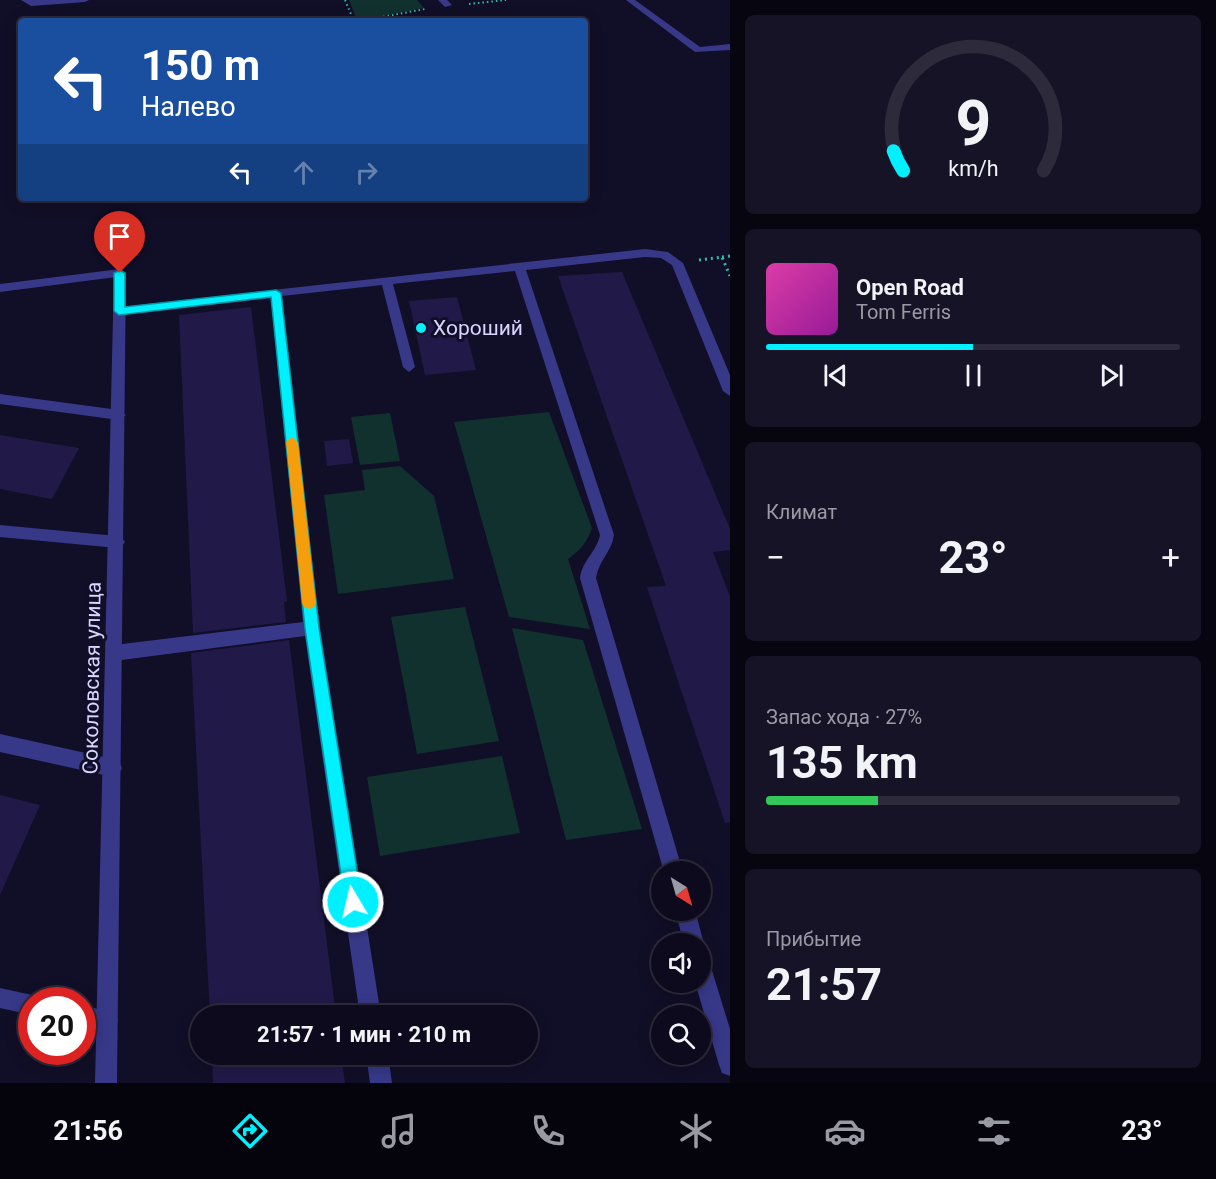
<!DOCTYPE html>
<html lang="ru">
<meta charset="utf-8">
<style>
:root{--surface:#0d0a1d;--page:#161326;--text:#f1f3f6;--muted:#9a9aa4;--line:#2d2b3b;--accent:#00f0ff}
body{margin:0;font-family:Roboto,sans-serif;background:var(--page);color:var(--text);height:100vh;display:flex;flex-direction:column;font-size:22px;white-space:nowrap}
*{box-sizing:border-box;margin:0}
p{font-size:20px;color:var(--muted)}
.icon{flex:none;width:33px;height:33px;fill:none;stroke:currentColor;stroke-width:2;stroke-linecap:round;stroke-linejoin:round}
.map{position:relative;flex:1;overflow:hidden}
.side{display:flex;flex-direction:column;gap:15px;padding:15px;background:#070610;width:486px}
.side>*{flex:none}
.guide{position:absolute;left:18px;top:18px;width:570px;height:183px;border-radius:6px;box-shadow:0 3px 15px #0003,0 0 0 2px var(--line);background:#1a4fa0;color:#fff;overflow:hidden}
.needle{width:39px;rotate:143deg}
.buttons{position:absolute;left:651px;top:861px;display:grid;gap:12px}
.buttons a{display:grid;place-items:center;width:60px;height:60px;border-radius:50%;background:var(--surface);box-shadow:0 3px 15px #0003,0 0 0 2px var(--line);font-size:30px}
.speed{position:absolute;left:18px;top:987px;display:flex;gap:12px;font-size:30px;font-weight:700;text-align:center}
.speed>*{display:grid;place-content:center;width:78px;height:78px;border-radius:50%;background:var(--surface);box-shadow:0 3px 15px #0003,0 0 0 2px var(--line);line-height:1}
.speed .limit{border:9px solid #d22;background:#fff;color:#111}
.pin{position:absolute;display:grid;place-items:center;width:51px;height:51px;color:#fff;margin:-62px -26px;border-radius:50% 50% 50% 0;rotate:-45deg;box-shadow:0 0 6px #0007}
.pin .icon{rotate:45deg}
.me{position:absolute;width:66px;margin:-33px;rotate:351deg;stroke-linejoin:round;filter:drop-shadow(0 0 4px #0008)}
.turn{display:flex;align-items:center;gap:21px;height:126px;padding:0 24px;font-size:27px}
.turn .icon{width:78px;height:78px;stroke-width:2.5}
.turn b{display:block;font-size:42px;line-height:51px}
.lanes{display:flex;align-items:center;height:57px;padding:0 24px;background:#0003;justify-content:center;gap:30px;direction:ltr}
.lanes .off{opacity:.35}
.big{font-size:45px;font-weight:700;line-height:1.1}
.side .widget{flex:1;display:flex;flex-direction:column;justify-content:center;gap:9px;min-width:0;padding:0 21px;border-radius:9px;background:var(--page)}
.side .dial{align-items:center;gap:0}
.dial svg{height:156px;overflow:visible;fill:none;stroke:var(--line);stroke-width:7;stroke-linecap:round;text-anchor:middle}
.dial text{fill:var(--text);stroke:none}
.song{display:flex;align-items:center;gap:18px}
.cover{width:72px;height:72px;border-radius:9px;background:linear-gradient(135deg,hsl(320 70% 55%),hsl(300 70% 35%))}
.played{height:6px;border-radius:3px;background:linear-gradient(90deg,var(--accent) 50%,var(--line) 50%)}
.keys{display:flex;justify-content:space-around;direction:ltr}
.heat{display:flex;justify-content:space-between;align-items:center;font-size:33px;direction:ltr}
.charge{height:9px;border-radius:4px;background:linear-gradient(90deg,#34c759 27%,var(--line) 0)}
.trip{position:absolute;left:190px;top:1005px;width:348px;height:60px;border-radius:30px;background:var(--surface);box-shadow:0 3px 15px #0003,0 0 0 2px var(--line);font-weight:700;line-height:60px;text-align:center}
.menu{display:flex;height:96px;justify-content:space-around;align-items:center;background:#05040c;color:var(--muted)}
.menu .icon{width:42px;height:42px}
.menu .selected{color:var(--accent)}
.menu b{font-size:27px;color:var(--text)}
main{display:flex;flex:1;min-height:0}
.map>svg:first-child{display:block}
.green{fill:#11312f}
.building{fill:#211a48}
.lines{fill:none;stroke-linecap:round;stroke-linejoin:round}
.path-far1{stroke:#2abdae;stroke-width:2;stroke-dasharray:1.5 3;stroke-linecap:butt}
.path{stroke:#2abdae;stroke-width:3;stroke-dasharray:2 4;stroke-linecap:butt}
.lane{fill:#373888;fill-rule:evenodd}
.street{fill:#373888;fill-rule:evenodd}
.route{fill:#00f0ff;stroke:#009ca6;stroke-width:1.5}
.slow{fill:#f59e0b}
.poi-dot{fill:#00f0ff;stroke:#110e27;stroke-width:2}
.labels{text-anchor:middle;stroke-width:6;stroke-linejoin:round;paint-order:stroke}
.poi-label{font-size:21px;fill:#d7d4ff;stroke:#110e27;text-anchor:start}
.street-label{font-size:21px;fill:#d7d4ff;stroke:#110e27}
</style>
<main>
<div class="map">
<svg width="730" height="1083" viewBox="0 0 730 1083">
<rect width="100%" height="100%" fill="#110e27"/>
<g class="green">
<path d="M349,0H417L424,8L362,20L356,18Z"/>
<path d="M549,412L592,528C587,543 580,550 568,559L590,629L509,617L454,422Z"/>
<path d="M390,413L400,461L360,465L351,417Z"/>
<path d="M400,466L434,496L454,579L338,594L324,495L365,490L362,470Z"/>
<path d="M465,607L499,741L417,754L391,617Z"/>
<path d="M512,628L583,640L642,829L566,840Z"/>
<path d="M502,756L520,833L380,856L367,777Z"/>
</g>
<g class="building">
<path d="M622,272L730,529V550L713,552L730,597V822L725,823L647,587L666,586L558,276Z"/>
<path d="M457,297L476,370L425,375L409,301Z"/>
<path d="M251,307L287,601L284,602L286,622L193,633L179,315Z"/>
<path d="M0,435L79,448L52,499L0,489Z"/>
<path d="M349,439L353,463L327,466L324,441Z"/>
<path d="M289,640L336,1016H210L191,653Z"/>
<path d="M0,795L40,805L0,895Z"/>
<path d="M212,1054H341L345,1083H213Z"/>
</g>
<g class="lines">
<g class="path-far1">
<path d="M345,0L353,19L359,21"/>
<path d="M469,4L506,0"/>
<path d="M361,21L425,9"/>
</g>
<g class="path">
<path d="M722,257L730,256"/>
<path d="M699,260L722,257L730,276"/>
</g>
<g class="lane">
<path d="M21,0H89L85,2L31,6Z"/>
<path d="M438,0H447L452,5L445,7Z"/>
<path d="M626,0H635L700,47L730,44V50L695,52Z"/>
<path d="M645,249L668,252L683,263L730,375V396L723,391L672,265L661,258L645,257L526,270L614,535C612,551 598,562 596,578L683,872H664L580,578C582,561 597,551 600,535L515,271L393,284L415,367L409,372L403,367L382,285L282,296L320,628L381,1016H360L305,636L114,661L108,658L106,653L108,648L114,645L303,622L271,298L119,315L113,311L119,307Z"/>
<path d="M120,269L126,273L124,276L0,292V284Z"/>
<path d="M0,394L119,410L126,415L119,420L0,404Z"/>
<path d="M0,525L117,536L122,538L125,542L122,546L117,548L0,537Z"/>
<path d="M0,734L113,759L119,762L122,768L119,774L113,777L0,752Z"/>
<path d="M675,910H695L704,944L701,951L700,944H684Z"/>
<path d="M700,954L707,957L710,964L730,1029V1076L722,1073L719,1065L695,982H700Z"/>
<path d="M0,988L32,995L41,1000H32V1015L0,1008Z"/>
<path d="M82,1005L114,1013L118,1020L114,1027L107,1031L82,1026Z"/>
<path d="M366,1054H388L392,1083H370Z"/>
</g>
<path class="street" d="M120,269L126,273L117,1083H95L114,273Z"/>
</g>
<path class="route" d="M120,270L125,273V307L276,290L281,293L319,628L362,902L360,908L353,910L347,908L345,902L305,628L271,297L119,315L114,311V273Z"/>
<path class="slow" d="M292,437L298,442L316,603L314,607L309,609L304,607L302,603L286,442Z"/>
<circle class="poi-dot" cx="421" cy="328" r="6"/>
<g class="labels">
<g class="poi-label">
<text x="433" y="335">Хороший</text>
</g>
<g class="street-label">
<text transform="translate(92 678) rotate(-89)" y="7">Соколовская улица</text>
</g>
</g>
</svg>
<div class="buttons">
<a><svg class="needle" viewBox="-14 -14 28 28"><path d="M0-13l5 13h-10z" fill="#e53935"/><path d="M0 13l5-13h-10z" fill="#9a9aa4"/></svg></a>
<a><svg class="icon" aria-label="sound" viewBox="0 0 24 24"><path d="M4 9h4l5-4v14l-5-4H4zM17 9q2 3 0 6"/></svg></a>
<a><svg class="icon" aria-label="search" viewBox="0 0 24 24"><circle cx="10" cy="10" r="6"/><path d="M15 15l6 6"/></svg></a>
</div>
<div class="speed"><div class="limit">20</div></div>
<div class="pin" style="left:120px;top:273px;background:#d93025"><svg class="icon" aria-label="arrive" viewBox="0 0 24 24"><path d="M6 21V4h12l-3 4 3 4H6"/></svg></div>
<svg class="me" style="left:353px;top:902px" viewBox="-20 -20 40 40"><circle r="17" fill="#00f0ff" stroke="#fff" stroke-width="3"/><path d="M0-11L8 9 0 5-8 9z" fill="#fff"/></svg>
<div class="trip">21:57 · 1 мин · 210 m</div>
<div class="guide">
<div class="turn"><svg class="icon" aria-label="left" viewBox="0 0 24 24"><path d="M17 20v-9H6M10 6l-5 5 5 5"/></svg><div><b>150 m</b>Налево</div></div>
<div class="lanes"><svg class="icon" aria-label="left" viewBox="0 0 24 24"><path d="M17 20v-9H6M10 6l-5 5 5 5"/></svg><svg class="icon off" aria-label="ahead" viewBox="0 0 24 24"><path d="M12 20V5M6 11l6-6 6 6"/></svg><svg class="icon off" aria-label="right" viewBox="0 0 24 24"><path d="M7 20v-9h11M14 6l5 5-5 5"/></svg></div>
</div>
</div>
<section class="side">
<div class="widget dial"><svg viewBox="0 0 100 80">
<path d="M14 69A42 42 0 1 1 86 69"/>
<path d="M14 69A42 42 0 0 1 9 59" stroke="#00f0ff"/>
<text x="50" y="56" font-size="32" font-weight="700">9</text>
<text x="50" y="72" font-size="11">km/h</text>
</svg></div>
<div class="widget">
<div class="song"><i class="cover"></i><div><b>Open Road</b><p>Tom Ferris</p></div></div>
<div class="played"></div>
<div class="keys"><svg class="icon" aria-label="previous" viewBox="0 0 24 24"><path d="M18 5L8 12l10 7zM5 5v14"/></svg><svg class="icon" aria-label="pause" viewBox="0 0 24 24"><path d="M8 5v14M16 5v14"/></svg><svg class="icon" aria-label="next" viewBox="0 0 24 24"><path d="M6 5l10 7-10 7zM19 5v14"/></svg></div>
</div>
<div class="widget"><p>Климат</p>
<div class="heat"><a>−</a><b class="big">23°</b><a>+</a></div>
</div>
<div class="widget"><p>Запас хода · 27%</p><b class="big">135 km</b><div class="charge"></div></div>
<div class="widget"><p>Прибытие</p><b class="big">21:57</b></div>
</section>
</main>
<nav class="menu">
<b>21:56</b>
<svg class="icon selected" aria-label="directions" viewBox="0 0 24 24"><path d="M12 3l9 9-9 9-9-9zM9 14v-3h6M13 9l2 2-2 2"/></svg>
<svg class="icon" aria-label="music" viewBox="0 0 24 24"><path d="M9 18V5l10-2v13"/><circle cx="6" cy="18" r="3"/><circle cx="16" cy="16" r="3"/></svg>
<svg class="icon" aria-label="phone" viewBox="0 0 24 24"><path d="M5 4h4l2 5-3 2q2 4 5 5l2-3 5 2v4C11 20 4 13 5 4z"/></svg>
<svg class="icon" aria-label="climate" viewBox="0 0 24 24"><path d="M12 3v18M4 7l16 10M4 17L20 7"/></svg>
<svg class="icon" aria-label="car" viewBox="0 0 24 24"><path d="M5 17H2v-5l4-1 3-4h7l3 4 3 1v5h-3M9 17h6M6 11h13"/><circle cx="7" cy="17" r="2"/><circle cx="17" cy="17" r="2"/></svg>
<svg class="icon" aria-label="filters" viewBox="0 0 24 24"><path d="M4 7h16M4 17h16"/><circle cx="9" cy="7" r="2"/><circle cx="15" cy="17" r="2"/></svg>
<b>23°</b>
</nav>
